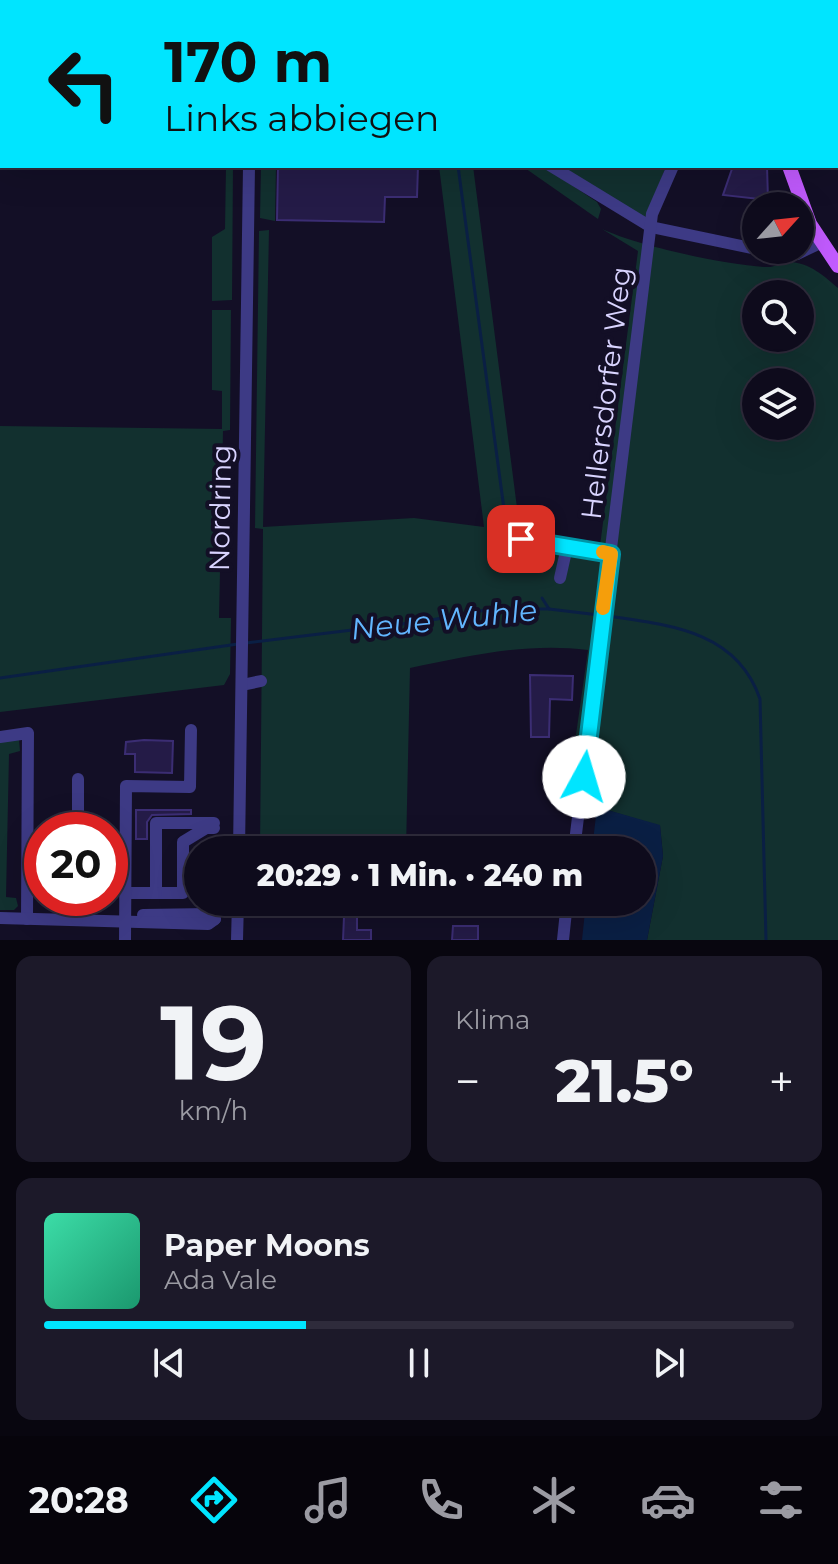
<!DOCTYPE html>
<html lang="de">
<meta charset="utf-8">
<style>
:root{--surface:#0e0b1c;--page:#1c1929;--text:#f1f3f6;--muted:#9b9ba3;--line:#2e2b3b;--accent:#00e5ff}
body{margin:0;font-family:Montserrat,sans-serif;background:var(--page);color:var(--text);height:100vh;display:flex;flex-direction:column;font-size:30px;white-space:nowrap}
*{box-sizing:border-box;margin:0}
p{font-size:26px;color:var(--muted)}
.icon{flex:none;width:44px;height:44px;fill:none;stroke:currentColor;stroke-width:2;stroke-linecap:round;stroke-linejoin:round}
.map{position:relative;height:940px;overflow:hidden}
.panel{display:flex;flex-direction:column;gap:16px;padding:16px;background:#08060f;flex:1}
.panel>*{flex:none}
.guide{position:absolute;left:0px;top:0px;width:838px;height:168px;box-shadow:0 8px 32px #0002,0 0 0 2px var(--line);background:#00e5ff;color:#111;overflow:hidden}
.needle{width:52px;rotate:63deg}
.tools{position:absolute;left:742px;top:192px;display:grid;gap:16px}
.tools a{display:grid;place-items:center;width:72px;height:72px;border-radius:50%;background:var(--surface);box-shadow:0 8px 32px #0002,0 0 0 2px var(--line);font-size:40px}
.speed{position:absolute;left:24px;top:812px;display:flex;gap:16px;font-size:40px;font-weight:700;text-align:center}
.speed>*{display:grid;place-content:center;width:104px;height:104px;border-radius:50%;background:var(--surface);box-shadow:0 8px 32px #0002,0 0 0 2px var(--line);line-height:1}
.speed .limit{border:12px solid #d22;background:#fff;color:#111}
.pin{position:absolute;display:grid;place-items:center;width:68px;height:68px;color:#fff;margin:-34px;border-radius:16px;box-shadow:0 4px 12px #0006}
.me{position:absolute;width:88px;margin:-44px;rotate:6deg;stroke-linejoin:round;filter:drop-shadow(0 0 6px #0008)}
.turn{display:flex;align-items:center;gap:28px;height:168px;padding:0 32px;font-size:36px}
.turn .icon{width:104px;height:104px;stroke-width:2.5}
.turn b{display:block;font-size:56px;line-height:68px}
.big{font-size:60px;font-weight:800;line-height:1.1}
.panel .tile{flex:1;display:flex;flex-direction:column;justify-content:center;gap:12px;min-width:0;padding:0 28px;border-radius:16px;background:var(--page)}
.panel .dial{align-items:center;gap:0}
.dial b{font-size:104px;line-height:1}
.song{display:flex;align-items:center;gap:24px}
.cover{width:96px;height:96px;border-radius:12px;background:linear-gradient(135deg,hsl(160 70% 55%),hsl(160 70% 35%))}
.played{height:8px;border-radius:4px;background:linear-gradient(90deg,var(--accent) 35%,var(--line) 35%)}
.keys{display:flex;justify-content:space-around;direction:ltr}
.heat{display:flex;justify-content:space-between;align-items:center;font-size:44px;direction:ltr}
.panel .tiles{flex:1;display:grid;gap:16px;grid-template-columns:1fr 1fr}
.tile:last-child{grid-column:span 2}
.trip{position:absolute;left:184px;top:836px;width:472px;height:80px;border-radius:40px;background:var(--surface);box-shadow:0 8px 32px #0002,0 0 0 2px var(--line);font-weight:800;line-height:80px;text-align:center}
.dock{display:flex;height:128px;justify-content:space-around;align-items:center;background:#06040b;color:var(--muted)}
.dock .icon{width:56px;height:56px}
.dock .selected{color:var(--accent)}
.dock b{font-size:36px;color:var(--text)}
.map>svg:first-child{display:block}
.green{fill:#12302f;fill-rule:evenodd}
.water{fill:#0a1f44}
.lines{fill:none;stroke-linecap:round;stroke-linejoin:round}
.stream{stroke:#0a1f44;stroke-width:3}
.building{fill:#241b47;stroke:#3b2d73;stroke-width:2}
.minor{stroke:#3d3a85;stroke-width:12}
.major{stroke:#c25bff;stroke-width:14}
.route-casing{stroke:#0095a6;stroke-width:20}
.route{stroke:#00e5ff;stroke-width:14}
.slow{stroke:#f59e0b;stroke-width:14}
.labels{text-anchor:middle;stroke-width:8;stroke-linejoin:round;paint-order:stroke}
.street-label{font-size:28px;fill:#d9d4ff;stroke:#130f26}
.water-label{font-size:30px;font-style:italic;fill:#62b6ff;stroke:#130f26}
</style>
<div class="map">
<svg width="838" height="940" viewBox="0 0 838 940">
<rect width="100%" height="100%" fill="#130f26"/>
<g class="green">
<path d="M226,166H233L232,300L212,301V237L225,229Z"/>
<path d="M261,166H276L275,221L260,218Z"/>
<path d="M439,166H473L520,531L600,546L638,251L602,229C638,246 726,265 766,267C774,268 782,262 790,262C810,263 824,276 838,288V940H647L663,856L660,826L597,807L606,791L601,772L571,770L588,650C527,642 470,656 410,668L406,850H260L263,529L255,528L259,231L269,230L263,527L414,518L484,527ZM756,294H800V338H756ZM756,382H800V426H756Z"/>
<path d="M522,166H543L597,202L601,209L598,219Z"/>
<path d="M561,166H666L646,220Z"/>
<path d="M212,310H231L230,430L223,431L219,618H231L230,674L224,685L0,712V426L222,429V391L212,390Z"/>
<path d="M19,740L20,751L9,754L6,897L16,898L18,906L14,910H0V742Z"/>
</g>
<path class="water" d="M597,807L660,825L663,856L647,940H582L586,902H642V850H592Z"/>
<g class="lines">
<g class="stream">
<path d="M468,2V0"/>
<path d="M458,166L504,509"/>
<path d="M505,515L508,542L526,571"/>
<path d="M542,598L549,609"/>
<path d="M607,616C670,625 737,631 760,699L766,940"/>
<path d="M246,643L426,621L491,609H549L599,615"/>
<path d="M0,678L238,644"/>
</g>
</g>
<g class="building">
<path d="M278,166H418L417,197H385L384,222L277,220Z"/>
<path d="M733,166H767L768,200L723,195Z"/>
<path d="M530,675L573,676L572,700L550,699L549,737H531Z"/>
<path d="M144,740L173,741L172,773L135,772V754H125L126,742Z"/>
<path d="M136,810H191V814L152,815L147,822V839H136Z"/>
<path d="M379,902H455V914L379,913Z"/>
<path d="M344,917H357V930H371V940H343Z"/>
<path d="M453,926H478V940H452Z"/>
</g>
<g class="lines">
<g class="minor">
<path d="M346,0L356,2"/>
<path d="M251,2V0"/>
<path d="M747,2L748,0"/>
<path d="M836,103L838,102"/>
<path d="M551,166L651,227L756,249"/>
<path d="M760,250L797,254L820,243"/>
<path d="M521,539L611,554"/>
<path d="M560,578L567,547"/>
<path d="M242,685L261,681"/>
<path d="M0,737L28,733L27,919"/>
<path d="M214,828H206L183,842V893H156V823H214"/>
<path d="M78,830V779"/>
<path d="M239,850L249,166"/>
<path d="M574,850L652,214L673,166"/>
<path d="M125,893H156"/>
<path d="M143,915L209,914L215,919"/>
<path d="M0,918L208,924L215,919"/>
<path d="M77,919V898"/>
<path d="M125,940L126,786L190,787L191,730"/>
<path d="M237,940L238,902"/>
<path d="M563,940L567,902"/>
</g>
<g class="major">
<path d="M782,0V2"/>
<path d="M789,166L810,224L838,266"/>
</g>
</g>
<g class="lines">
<defs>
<path id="route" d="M521,539L611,554L584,777"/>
</defs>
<use href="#route" class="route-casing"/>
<use href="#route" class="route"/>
<path class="slow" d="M603,552L611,554L603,608"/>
</g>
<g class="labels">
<g class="street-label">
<text transform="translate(606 393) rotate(-83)" y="10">Hellersdorfer Weg</text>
<text transform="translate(220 508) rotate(-89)" y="10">Nordring</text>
</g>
<g class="water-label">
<text transform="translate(444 620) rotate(-6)" y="10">Neue Wuhle</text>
</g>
</g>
</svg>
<div class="tools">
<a><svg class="needle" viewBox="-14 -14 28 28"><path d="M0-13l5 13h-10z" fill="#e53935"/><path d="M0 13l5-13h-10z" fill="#9b9ba3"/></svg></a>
<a><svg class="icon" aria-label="search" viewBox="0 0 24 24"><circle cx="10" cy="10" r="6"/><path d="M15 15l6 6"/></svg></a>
<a><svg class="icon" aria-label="layers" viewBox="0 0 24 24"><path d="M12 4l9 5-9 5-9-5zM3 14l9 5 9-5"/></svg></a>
</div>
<div class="speed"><div class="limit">20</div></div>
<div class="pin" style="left:521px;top:539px;background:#d93025"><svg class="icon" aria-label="arrive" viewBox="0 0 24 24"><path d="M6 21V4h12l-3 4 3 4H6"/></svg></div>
<svg class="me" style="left:584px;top:777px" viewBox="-20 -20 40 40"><circle r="19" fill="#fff"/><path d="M0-13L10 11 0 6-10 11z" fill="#00e5ff"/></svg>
<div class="trip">20:29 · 1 Min. · 240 m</div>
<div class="guide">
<div class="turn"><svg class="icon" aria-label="left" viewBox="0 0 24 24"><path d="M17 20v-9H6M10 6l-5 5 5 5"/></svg><div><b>170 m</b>Links abbiegen</div></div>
</div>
</div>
<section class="panel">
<div class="tiles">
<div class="tile dial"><b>19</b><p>km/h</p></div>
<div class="tile"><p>Klima</p>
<div class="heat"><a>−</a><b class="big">21.5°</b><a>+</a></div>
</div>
<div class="tile">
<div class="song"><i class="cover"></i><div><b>Paper Moons</b><p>Ada Vale</p></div></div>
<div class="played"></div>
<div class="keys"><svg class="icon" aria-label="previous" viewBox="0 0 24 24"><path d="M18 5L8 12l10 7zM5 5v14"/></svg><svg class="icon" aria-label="pause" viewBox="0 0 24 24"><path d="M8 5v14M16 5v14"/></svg><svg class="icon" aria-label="next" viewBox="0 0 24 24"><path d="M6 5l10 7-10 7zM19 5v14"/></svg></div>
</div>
</div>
</section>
<nav class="dock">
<b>20:28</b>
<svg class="icon selected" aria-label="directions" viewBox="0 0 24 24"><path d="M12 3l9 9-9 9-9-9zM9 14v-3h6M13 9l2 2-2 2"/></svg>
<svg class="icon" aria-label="music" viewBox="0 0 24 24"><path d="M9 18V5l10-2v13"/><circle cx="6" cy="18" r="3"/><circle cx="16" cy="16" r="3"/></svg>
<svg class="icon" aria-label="phone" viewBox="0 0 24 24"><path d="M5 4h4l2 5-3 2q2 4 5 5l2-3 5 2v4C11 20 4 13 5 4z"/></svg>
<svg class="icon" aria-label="climate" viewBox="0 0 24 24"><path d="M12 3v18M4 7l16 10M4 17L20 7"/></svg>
<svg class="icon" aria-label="car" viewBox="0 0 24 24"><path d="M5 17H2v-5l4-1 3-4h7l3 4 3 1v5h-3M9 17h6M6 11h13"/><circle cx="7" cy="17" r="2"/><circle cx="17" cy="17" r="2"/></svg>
<svg class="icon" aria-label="filters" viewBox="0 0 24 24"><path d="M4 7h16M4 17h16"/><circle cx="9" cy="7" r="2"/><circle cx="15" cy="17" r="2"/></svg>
</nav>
